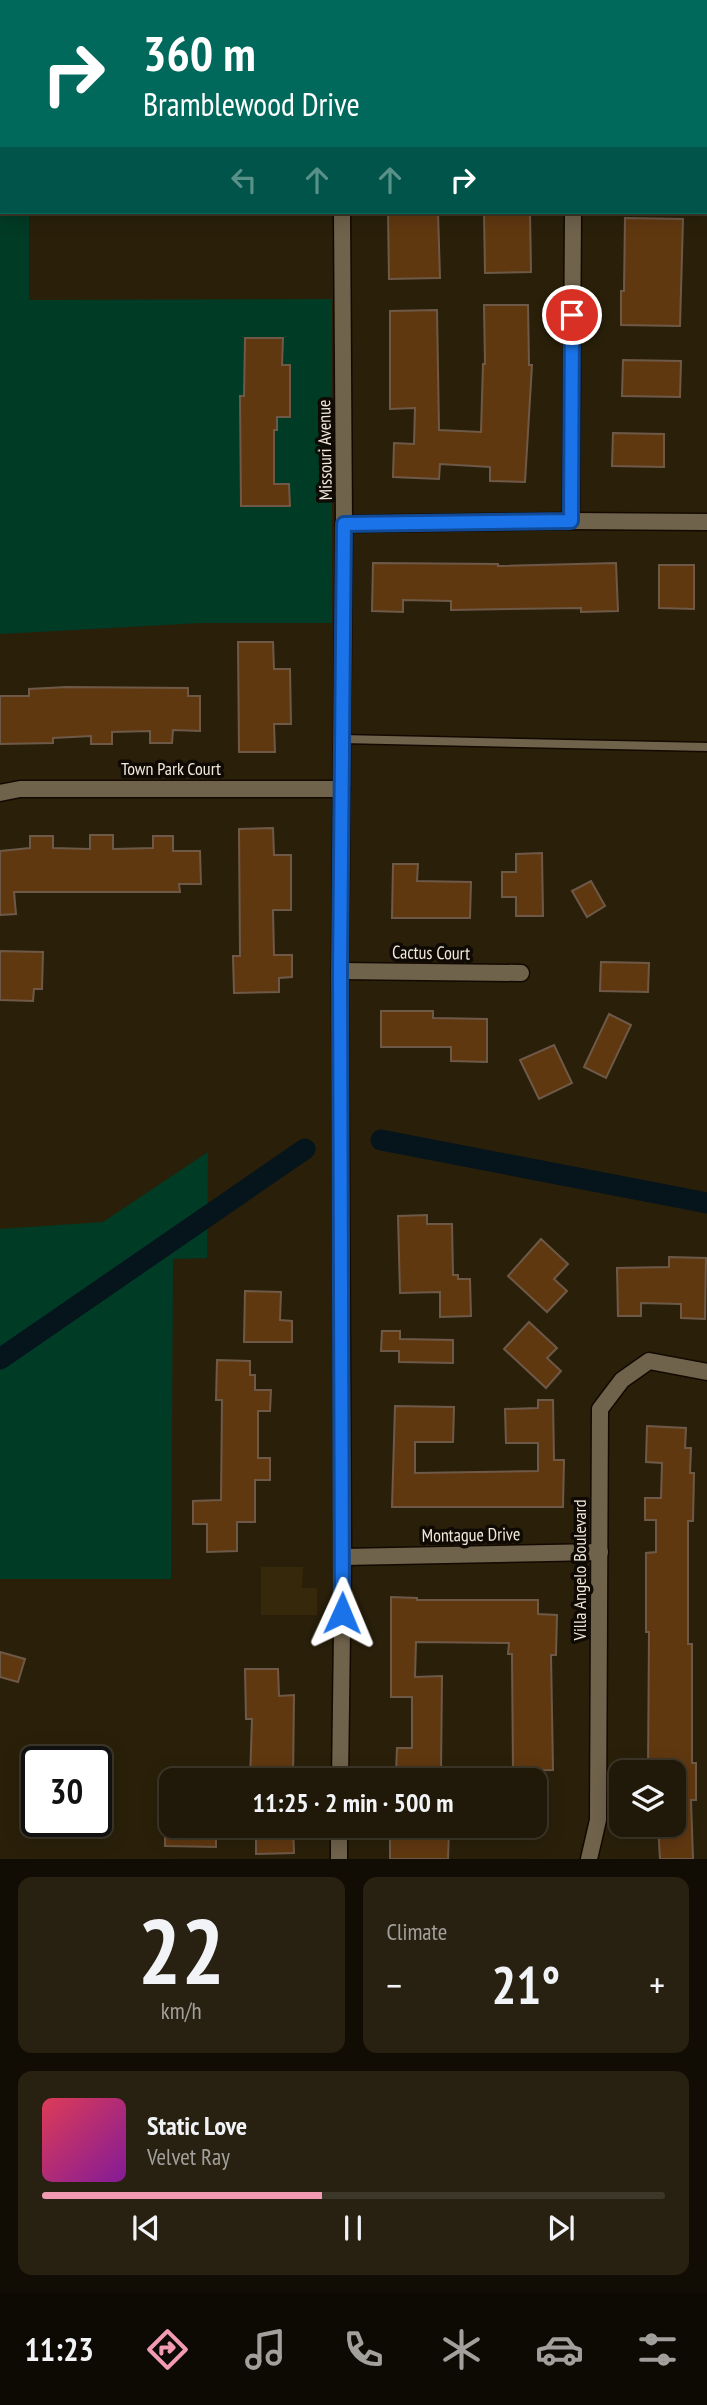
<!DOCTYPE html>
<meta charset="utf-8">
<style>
:root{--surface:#201808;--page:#282112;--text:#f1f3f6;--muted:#a2a09c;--line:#3d3729;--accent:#f19ab2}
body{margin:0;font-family:"PT Sans Narrow",sans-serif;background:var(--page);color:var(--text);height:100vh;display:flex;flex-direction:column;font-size:26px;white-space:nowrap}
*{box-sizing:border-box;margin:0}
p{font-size:23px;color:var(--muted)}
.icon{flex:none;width:38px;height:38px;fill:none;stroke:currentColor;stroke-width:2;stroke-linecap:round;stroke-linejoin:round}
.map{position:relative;height:1859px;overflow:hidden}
.sheet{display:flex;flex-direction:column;gap:18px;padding:18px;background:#120d04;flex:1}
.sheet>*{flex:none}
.guide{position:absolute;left:0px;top:0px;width:707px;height:214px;box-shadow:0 4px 18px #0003,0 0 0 2px var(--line);background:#00695c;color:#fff;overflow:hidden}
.tools{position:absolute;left:609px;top:1760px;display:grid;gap:14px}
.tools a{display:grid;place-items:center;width:77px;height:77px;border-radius:14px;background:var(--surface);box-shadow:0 4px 18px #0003,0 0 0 2px var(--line);font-size:35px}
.speed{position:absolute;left:21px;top:1746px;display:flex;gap:14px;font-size:35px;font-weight:700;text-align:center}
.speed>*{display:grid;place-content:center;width:91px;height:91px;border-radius:50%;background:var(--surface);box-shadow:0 4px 18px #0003,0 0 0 2px var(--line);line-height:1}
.speed .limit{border:4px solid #111;border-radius:10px;background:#fff;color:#111}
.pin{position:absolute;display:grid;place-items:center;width:60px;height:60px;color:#fff;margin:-30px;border:4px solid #fff;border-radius:50%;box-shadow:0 2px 7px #0007}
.me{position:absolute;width:77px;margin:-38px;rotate:1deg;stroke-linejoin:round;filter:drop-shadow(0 0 5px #0008)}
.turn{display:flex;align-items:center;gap:24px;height:147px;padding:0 28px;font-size:32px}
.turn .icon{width:91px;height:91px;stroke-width:2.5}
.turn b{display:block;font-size:49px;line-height:60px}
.lanes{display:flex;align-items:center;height:66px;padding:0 28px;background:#0003;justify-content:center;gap:35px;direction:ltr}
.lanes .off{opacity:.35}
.big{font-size:52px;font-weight:600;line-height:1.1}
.sheet .tile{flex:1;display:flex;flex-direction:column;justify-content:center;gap:10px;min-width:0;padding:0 24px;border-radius:14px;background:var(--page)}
.sheet .dial{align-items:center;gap:0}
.dial b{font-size:91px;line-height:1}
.song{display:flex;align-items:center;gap:21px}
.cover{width:84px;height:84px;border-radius:10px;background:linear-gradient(135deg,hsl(350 70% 55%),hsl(290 70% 35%))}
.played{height:7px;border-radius:4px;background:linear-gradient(90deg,var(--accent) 45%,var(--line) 45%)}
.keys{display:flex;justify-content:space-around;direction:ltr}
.heat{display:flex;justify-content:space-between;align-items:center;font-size:38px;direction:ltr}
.sheet .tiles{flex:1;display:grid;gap:18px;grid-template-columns:1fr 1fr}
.tile:last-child{grid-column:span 2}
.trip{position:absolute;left:159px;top:1768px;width:388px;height:70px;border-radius:14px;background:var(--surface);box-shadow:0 4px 18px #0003,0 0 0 2px var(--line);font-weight:600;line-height:70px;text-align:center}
.dock{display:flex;height:112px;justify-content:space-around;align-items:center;background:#0d0a03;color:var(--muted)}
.dock .icon{width:49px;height:49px}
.dock .active{color:var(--accent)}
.dock b{font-size:32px;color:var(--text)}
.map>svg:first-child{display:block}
.built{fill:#36280b}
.green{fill:#003b25}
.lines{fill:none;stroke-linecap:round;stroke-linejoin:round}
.canal{stroke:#06141b;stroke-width:21}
.building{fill:#603810;stroke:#6e5948;stroke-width:2}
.lane-casing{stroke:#130900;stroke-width:11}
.street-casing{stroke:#130900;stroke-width:19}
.lane{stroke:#70634c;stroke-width:8}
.street{stroke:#70634c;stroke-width:16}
.route-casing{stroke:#114b97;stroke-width:18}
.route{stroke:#1a73e8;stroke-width:12}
.labels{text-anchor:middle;stroke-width:7;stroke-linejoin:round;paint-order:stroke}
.street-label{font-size:18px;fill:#f0e9dc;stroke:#0f0a03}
</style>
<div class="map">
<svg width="707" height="1859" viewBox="0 0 707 1859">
<rect width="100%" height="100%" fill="#2a200a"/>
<path class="built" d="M261,1567H303L302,1588H317V1615H261Z"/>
<g class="green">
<path d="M0,0H333V2Z"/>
<path d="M0,140L2,212H29V300L332,299V623H201L0,634Z"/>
<path d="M208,1152L207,1258L173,1259L171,1579H0V1229L103,1222Z"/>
</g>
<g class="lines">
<g class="canal">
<path d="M381,1140L707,1203"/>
<path d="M0,1359L305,1149"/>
</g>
</g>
<g class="building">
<path d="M388,212H438L440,278L389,279Z"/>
<path d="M484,212H530L531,272L485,273Z"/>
<path d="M625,218L683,219L680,326L621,325V291H624Z"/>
<path d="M484,305H528L529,365H532L525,482L490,481V467L440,464L439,479L393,477L394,443L414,444L415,408L390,409V311L437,310L439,430L481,432L483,364H485Z"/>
<path d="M245,338H283L282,365H290V417H277V430H274V484H289L290,506H241L240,396H244Z"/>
<path d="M623,360L681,361L680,397L622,396Z"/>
<path d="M613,433L664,434V467L612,466Z"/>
<path d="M373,563L498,564V566L616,563L618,611L581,612V608L451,610V601L403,600V612L372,611Z"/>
<path d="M659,565H694V609L659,608Z"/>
<path d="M238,642H273L274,669H290L291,724H274L275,752H239Z"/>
<path d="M67,687L188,688V696H200V731L173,730L172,743H150V731L112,732V744H91V736L53,738V743L0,744V696H29V689Z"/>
<path d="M273,828L274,855H291V910H273L274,955H292V977L279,978V992L234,993L233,956H240L239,829Z"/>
<path d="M90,835H113V849L153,848V836H173V851H200L201,884H179L180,892H14L16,914L0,915V851L30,848V836H53V848L90,849Z"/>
<path d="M542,853L543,916H516V897H502V872H516V854Z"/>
<path d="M393,864H418L417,881L471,882L470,918H392Z"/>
<path d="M591,881L605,906L587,917L572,891Z"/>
<path d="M0,951L43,952L42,989H34L33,1001L0,1000Z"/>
<path d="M601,962L649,963L648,992L600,991Z"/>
<path d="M381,1011H433V1018L487,1019V1062L451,1061V1047H381Z"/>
<path d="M609,1014L631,1025L606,1078L584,1067Z"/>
<path d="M554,1045L572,1083L539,1099L520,1060Z"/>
<path d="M427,1215V1224H452L453,1275H458V1279H470L471,1316L440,1317V1292L400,1293L398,1216Z"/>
<path d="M541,1239L568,1264L554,1279L567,1291L547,1312L508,1276Z"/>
<path d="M669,1257L706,1258L705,1319L681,1318V1304L641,1303V1316H618L617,1268L669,1267Z"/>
<path d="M245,1291L281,1292L280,1320L292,1321V1342H244Z"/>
<path d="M529,1322L557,1348L547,1358L561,1371L546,1388L504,1349Z"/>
<path d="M382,1331H400V1339L453,1340V1363L399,1362V1351H381Z"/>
<path d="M217,1360L250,1361V1375H255V1390H271L270,1411H258V1458H270V1480H255V1522H237V1551L207,1552V1524H193V1501L221,1500L222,1400H216Z"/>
<path d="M538,1400H553L554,1460H564L563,1507H392L395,1406L454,1407L453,1442H415V1473L538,1471V1443H506L505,1409L538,1408Z"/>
<path d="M647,1426L686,1428L685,1448H691L690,1473H694L693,1521H688V1644H692V1763H696V1800H691L693,1859H660L658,1825H674V1773H648L649,1632H646V1553L656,1552V1520H645V1498H661L662,1463L646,1462Z"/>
<path d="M391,1597L417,1598V1600H538V1614L557,1615L556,1655H551L553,1770L513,1771L512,1654H508L509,1643L416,1642L415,1677L442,1676L441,1772H396L397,1748H412V1697H391Z"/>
<path d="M0,1652L25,1659L18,1682L0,1677Z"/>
<path d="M245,1669H278L279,1696L294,1695L293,1780H250L252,1719H246Z"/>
<path d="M165,1825H216V1847L165,1846Z"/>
<path d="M256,1825H293L294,1853L256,1854Z"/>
<path d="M390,1830H449L448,1859H390Z"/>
</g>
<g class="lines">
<defs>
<g id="lane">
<path d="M0,6H2"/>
<path d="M342,739L707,747"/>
</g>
<g id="street">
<path d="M340,0V2"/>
<path d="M571,521L573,212"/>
<path d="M344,524L571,521L707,522"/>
<path d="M0,793L20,789H342"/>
<path d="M340,971L521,973"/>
<path d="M343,1557L600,1552"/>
<path d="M340,1780L343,1557L340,971L344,524L342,212"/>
<path d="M339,1859V1825"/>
<path d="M589,1859L598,1820L600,1409L622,1380L649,1361L707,1372"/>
</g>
</defs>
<use href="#lane" class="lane-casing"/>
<use href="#street" class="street-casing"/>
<use href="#lane" class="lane"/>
<use href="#street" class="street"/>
</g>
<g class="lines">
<defs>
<path id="route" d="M342,1613L340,971L344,524L571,521L572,315"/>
</defs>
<use href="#route" class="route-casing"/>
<use href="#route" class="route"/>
</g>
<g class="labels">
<g class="street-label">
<text transform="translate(325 450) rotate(-91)" y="6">Missouri Avenue</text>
<text x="171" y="775">Town Park Court</text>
<text transform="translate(431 953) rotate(1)" y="6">Cactus Court</text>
<text transform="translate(471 1535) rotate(-1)" y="6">Montague Drive</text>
<text transform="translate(580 1570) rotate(-90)" y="6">Villa Angelo Boulevard</text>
</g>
</g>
</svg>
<div class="tools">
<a><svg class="icon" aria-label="layers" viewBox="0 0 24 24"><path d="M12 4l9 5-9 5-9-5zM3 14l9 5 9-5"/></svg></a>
</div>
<div class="speed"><div class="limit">30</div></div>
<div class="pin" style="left:572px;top:315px;background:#d93025"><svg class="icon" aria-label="arrive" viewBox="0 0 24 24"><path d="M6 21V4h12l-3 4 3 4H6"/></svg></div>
<svg class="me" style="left:342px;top:1613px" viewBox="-20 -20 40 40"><path d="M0-17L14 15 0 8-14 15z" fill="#1a73e8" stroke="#fff" stroke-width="4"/></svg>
<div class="trip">11:25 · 2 min · 500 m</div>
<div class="guide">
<div class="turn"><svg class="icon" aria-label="right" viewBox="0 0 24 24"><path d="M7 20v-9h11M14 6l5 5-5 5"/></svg><div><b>360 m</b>Bramblewood Drive</div></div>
<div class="lanes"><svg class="icon off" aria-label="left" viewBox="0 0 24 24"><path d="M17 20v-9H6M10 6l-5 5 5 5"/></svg><svg class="icon off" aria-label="ahead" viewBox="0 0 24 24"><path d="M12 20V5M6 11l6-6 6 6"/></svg><svg class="icon off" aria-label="ahead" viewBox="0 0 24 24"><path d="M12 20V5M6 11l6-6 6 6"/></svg><svg class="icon" aria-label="right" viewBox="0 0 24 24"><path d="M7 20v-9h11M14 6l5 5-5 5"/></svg></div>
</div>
</div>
<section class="sheet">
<div class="tiles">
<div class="tile dial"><b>22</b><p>km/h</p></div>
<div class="tile"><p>Climate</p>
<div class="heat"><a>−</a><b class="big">21°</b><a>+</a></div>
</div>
<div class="tile">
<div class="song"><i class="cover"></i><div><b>Static Love</b><p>Velvet Ray</p></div></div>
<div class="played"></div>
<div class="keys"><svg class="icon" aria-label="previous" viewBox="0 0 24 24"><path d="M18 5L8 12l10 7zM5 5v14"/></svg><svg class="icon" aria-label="pause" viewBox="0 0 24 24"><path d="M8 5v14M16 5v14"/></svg><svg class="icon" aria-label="next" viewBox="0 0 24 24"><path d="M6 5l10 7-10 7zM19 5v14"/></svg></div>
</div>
</div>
</section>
<nav class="dock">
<b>11:23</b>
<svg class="icon active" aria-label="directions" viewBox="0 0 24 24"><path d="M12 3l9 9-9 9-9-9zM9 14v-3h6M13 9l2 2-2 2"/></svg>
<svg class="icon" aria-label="music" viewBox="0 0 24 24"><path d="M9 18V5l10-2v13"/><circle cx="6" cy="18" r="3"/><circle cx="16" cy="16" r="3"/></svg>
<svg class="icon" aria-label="phone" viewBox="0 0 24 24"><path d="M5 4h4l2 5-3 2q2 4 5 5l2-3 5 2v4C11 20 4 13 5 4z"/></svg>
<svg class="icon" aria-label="climate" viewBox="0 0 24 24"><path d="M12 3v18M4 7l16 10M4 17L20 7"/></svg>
<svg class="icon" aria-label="car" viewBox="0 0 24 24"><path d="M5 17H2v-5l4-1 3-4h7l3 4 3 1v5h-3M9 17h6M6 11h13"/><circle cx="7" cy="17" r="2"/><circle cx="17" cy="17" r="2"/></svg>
<svg class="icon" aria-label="filters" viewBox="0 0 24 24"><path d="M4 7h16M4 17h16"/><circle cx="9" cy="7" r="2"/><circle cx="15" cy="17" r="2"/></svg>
</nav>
